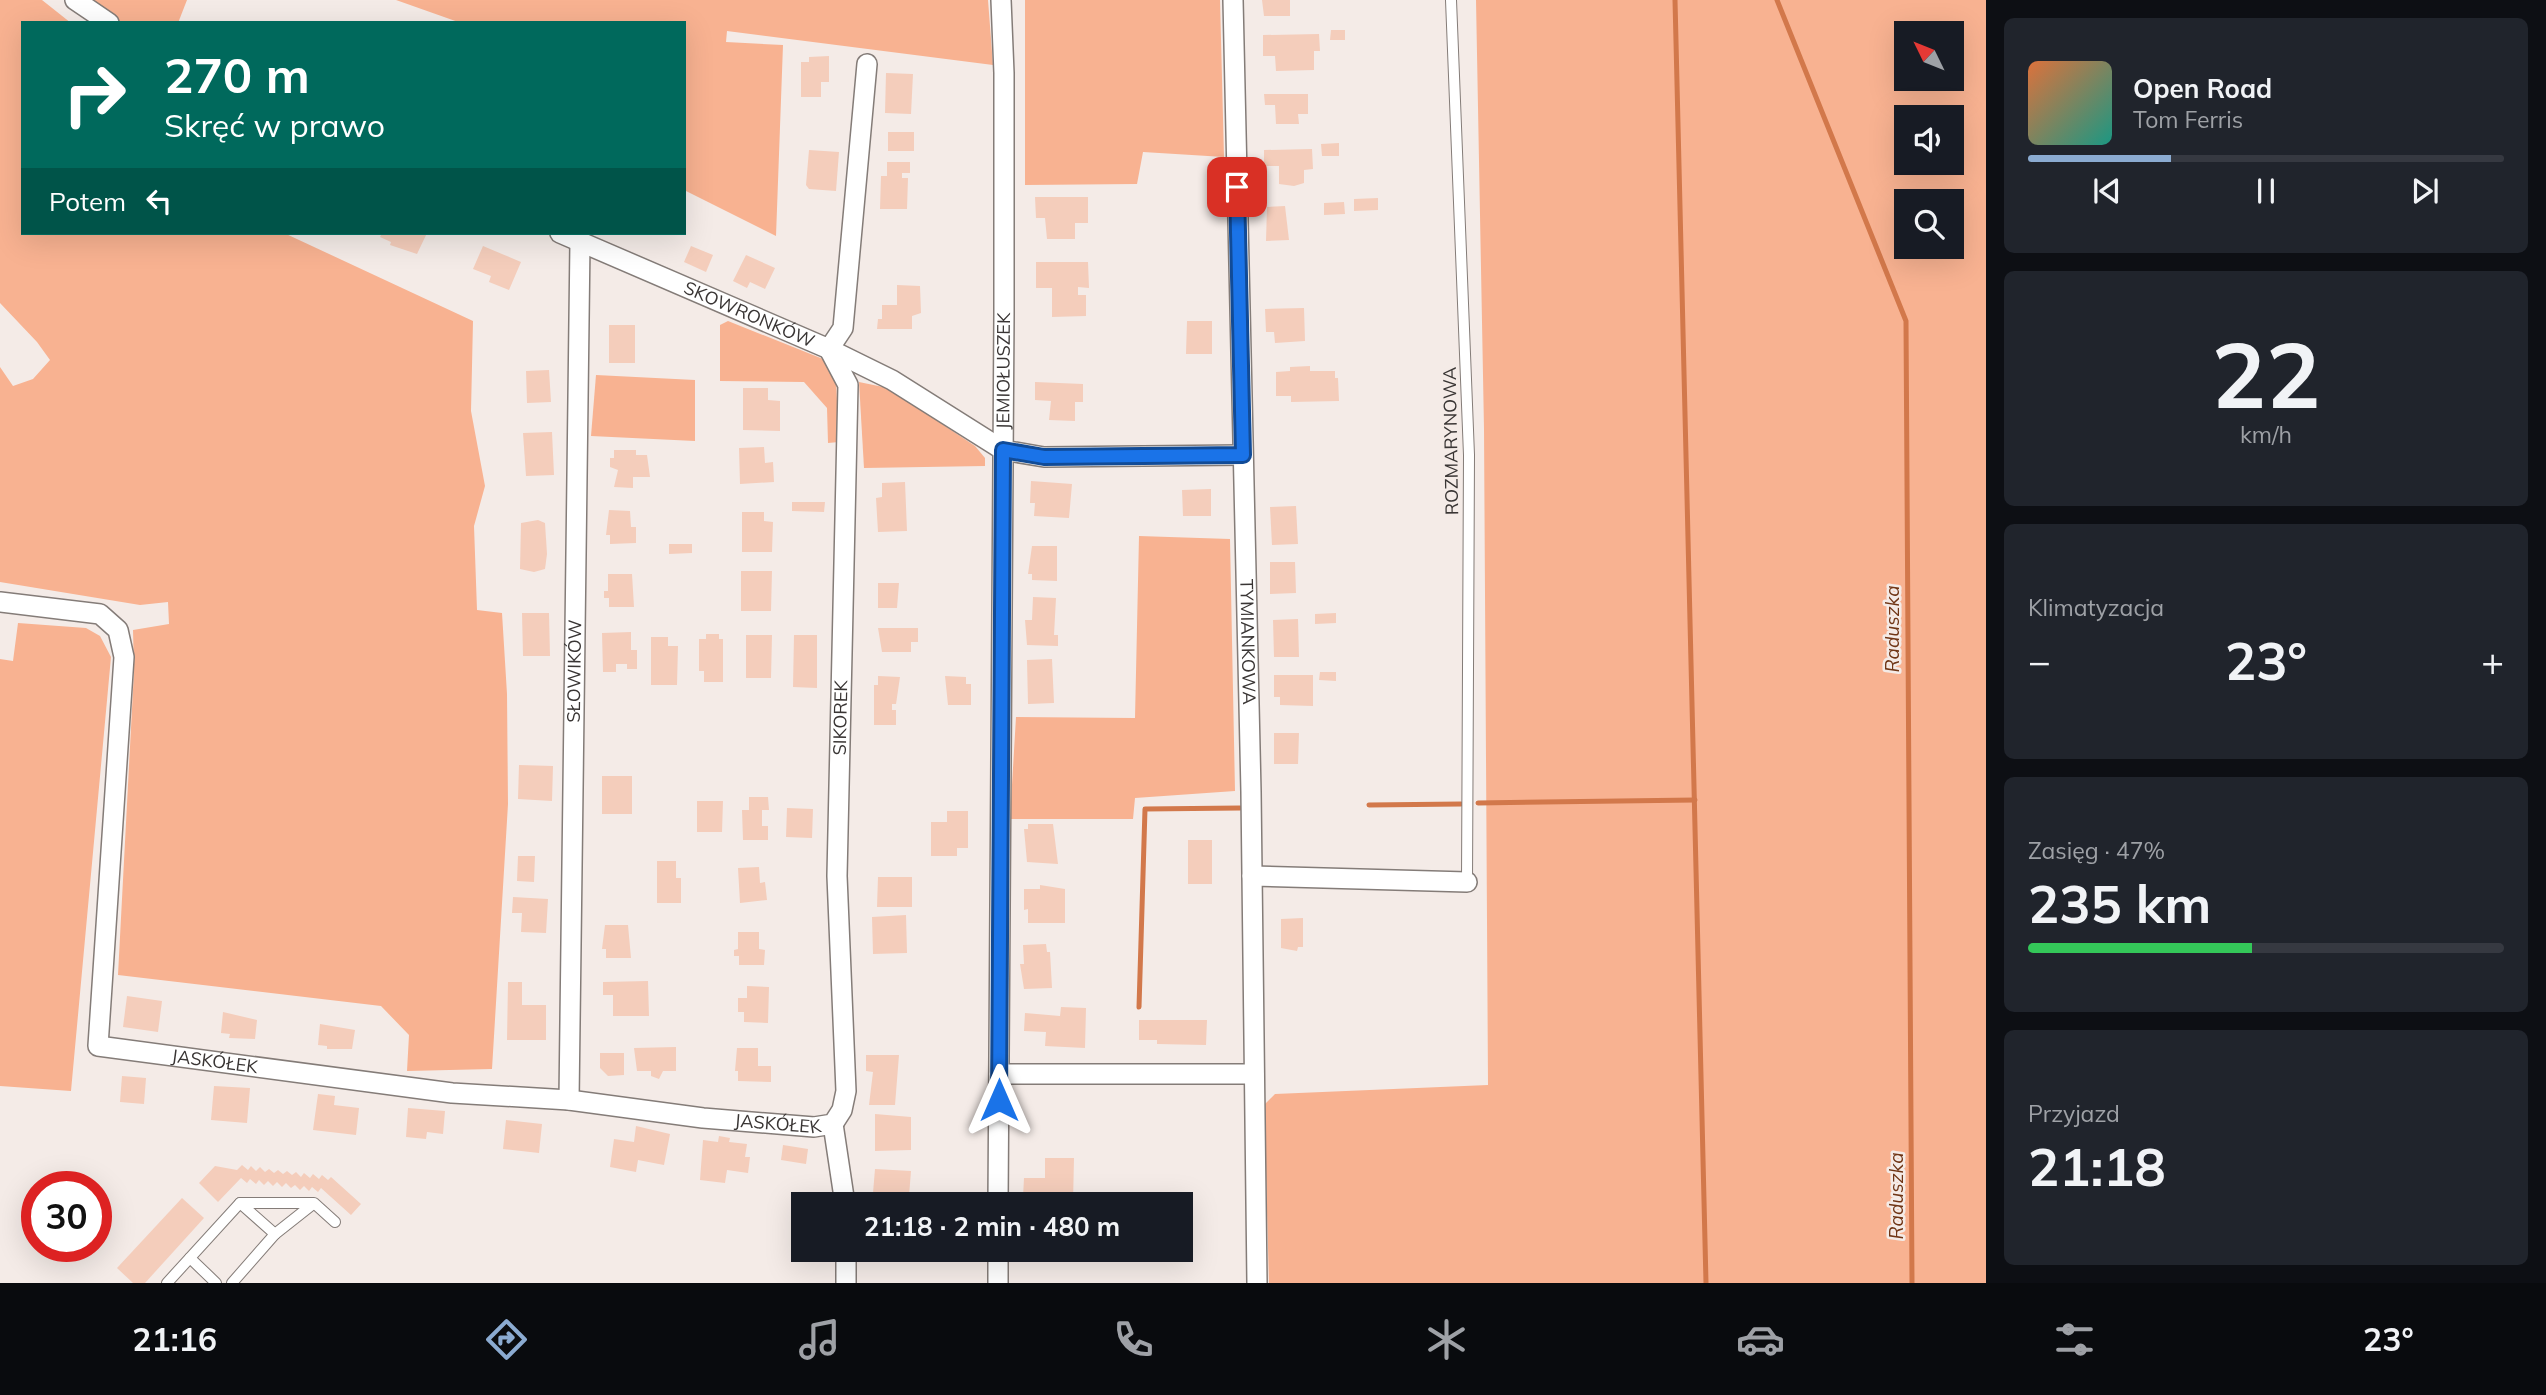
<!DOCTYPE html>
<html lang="pl">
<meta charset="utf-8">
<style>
:root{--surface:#171b24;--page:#20242c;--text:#f1f3f6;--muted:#9ea1a6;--line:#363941;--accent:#8babd1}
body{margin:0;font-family:Mulish,sans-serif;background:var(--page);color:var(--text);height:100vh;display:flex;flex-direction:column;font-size:26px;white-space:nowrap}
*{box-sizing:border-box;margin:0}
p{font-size:23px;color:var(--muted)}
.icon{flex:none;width:38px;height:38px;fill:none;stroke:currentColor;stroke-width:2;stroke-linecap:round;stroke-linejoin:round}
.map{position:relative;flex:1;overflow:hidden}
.side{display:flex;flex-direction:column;gap:18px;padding:18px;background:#0d0f14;width:560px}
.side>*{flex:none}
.top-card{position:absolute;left:21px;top:21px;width:665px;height:214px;border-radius:0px;box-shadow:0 7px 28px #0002;background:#00695c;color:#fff;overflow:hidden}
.needle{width:46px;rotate:313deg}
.fabs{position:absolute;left:1894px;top:21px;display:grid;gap:14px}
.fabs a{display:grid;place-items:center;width:70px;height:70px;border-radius:0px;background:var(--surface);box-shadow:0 7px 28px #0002;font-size:35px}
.speed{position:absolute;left:21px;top:1171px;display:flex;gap:14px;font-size:35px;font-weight:700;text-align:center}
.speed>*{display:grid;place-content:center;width:91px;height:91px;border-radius:50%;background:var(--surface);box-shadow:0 7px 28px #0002;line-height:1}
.speed .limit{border:10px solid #d22;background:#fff;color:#111}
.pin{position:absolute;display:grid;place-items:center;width:60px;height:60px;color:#fff;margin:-30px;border-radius:14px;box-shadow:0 4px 10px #0006}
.me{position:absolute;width:77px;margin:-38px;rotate:0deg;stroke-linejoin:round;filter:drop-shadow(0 0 5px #0008)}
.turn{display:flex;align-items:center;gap:24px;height:147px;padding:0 28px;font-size:32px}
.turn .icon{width:91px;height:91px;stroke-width:2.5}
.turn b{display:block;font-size:49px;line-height:60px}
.then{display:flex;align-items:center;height:66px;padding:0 28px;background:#0003;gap:14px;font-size:26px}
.big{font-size:52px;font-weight:700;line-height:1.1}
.side .tile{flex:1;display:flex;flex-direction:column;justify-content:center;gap:10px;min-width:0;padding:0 24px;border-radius:10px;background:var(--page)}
.side .dial{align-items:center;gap:0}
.dial b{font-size:91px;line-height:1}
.song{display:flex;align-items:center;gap:21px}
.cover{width:84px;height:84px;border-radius:10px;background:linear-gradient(135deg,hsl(20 70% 55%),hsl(170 70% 35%))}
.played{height:7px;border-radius:4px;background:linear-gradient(90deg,var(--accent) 30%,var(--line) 30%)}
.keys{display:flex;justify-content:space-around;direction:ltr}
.heat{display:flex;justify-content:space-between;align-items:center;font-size:38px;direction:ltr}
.charge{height:10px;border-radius:5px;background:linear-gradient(90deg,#34c759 47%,var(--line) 0)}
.trip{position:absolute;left:791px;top:1192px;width:402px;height:70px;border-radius:0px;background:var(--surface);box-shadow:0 7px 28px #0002;font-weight:700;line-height:70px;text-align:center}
.menu{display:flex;height:112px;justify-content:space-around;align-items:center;background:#090b0e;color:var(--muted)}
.menu .icon{width:49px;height:49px}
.menu .selected{color:var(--accent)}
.menu b{font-size:32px;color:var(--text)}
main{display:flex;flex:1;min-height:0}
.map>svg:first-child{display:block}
.green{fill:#f8b291;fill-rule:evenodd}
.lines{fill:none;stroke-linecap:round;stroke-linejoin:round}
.stream{stroke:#d2784b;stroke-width:5}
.building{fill:#f4cdbb}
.lane-casing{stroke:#847c78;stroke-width:12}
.street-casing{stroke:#847c78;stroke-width:22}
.lane{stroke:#fff;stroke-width:10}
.street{stroke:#fff;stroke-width:19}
.route-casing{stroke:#114b97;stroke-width:18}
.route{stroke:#1a73e8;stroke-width:12}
.labels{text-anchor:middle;stroke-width:5;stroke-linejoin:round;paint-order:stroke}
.street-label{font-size:18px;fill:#393534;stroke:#f4ebe7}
.water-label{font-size:19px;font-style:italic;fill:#703515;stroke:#f4ebe7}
</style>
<main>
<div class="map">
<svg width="1986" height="1283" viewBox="0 0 1986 1283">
<rect width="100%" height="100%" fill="#f4ebe7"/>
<g class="green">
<path d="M0,0H42L71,23H23V233H284L473,321L471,411L485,486L474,526L477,610L502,613L507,694L508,804L492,1069L407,1071L409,1035L381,1006L118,975L134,671L133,630L169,624L168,602L140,605L0,582V367L13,386L33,379L50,360L37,342L0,303Z"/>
<path d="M84,0H187L178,23H119Z"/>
<path d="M396,0H988L993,65L727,31L726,42L783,45L776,236L684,190V23H461Z"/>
<path d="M1025,0H1220L1224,157L1143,152L1137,184L1025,185Z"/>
<path d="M1476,0H1986V1283H1269L1264,1105L1275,1094L1488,1085L1484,429ZM1906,33H1951V79H1906ZM1906,117H1951V163H1906ZM1906,201H1951V247H1906Z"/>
<path d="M728,321L823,359L836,380L839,442L828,443L827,408L804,382L720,381V325Z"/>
<path d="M596,375L695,380V441L591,436Z"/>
<path d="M859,382L888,388L975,446L985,458V466L864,468Z"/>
<path d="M1139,536L1230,539L1235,791L1135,798L1133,819H1010L1016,717L1135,718Z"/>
<path d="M18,623L86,628L100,636L111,657L71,1091L0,1086V659L13,661Z"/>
</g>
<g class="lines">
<g class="stream">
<path d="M1675,0L1706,1283"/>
<path d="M1777,0L1906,321L1912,1283"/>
<path d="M1478,803L1695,800"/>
<path d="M1369,805L1461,804"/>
<path d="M1139,1007L1145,809L1240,808"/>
</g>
</g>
<g class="building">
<path d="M1262,0H1290V16H1264Z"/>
<path d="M1331,30H1345V40H1330Z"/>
<path d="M1319,34L1320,51H1314V70L1276,71L1275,56H1263V35Z"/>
<path d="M829,56V82H821V97H801V62H809V57Z"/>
<path d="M886,73L913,74L911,114L885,113Z"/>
<path d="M1264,94H1308V114H1298L1299,124H1276L1275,105H1265Z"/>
<rect x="888" y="132" width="26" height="19"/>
<path d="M1339,143V156H1322L1321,144Z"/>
<path d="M1312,149L1313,169L1304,170V183L1294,186L1279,184V166H1264V150Z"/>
<path d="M809,150L839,152L836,191L809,189L806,185Z"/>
<path d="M887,162H910V173H902V178H908L907,209H880L881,176H887Z"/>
<path d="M1035,197H1088V223H1075V239H1047L1045,218H1036Z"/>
<path d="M1378,198V210L1354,211V199Z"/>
<path d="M1344,202L1345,214L1324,215V203Z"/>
<path d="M1285,206L1289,240L1266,241L1267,207Z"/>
<path d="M382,233H427L417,254L390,245L391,242L380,237Z"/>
<path d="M483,246L521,262L509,290L489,282L491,276L473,269Z"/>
<path d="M691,246L713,255L706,272L684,262Z"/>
<path d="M746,255L775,268L765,289L750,282L747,288L733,281Z"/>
<path d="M1036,262H1088L1089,288L1078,287V295H1086V316L1052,317V288H1036Z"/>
<path d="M897,285L920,286L921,313L912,316V329H877L878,319H882V305H897Z"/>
<path d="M1304,308L1305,341L1275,343L1274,332H1266L1265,309Z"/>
<path d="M1187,321H1212V354H1186Z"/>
<rect x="609" y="325" width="26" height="38"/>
<path d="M1310,366V371H1335V378H1338L1339,401L1291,402V396H1276V372L1290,371V367Z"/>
<path d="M549,370L551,402L527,403L526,371Z"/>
<path d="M1035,382L1083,384V402H1075V421L1049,420L1051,401L1035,400Z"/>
<path d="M743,388H768V400L780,401V431L743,430Z"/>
<path d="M552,432L554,475L526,476L523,433Z"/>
<path d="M764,447L765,463L773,462L774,482L740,484L739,448Z"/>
<path d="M614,450H636V455H647L650,477H633V488L614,487L618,470L610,467V458H614Z"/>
<path d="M1031,481L1072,484L1069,518L1034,516L1035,503H1030Z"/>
<path d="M905,482L907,531L878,532L876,498L882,497V483Z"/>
<path d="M1211,489V516H1183L1182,490Z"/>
<path d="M792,502H825L824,512L792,511Z"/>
<path d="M1296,506L1298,544L1272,545L1270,507Z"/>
<path d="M609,510L630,511L631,527H636V543L610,544V535H606Z"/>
<path d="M742,512H764V521L773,522L772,552H742Z"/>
<path d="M538,520L545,523L547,554L545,569L534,572L520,569L521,523Z"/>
<path d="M669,544H692V553L669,554Z"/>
<path d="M1032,546H1057V581L1032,580V574H1028Z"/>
<path d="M1270,562H1295L1296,593L1270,594Z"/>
<path d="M741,571H772L771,611H741Z"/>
<path d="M608,574H632L634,607H609V598H604V591H608Z"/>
<path d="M878,583H899L897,608H878Z"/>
<path d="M1033,597L1056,598L1054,635H1058V646L1027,645L1025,620H1032Z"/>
<path d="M522,613H549L550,656H523Z"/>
<path d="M1336,613V623L1315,624V614Z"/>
<path d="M1298,619L1299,657H1274L1273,620Z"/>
<path d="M878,628H918V642H911V652H882Z"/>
<path d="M631,632V650H637V669H627V664H616V672H603L602,633Z"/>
<path d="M706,634H719V639H723V682H704V671H699V639H706Z"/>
<path d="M746,635H772L771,678H746Z"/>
<path d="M794,635H817V688L793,687Z"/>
<path d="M651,637H668V646H678L677,685H651Z"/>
<path d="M1052,659L1054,703L1028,704L1027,660Z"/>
<path d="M1320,672H1336V681L1319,680Z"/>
<path d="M1274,675H1313V706L1280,705V697H1274Z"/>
<path d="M878,676L900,677L896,704H892V710H896V725H874V685H878Z"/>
<path d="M945,676L966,677V684H971V705H948Z"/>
<path d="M1274,733H1299L1298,764H1274Z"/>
<path d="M519,765L553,766L552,801L518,799Z"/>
<rect x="602" y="776" width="30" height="38"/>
<path d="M749,797H768L769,810H762V826H768V840H743L742,810H749Z"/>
<path d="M697,801H723L722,832H697Z"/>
<path d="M787,808L813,809L812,838L786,837Z"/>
<path d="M947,811H968V848H957V856H931V822H947Z"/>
<path d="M1028,824H1053L1058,864L1027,862L1024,829H1028Z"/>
<rect x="1188" y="840" width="24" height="44"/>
<path d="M518,856H535L534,882L517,881Z"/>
<path d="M657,861H676V878H681V903H657Z"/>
<path d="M759,867L760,883L765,882L767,900L740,903L738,868Z"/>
<path d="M878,877H912V907H877Z"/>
<path d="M1040,885L1065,889V923H1028V909L1024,910V889H1040Z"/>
<path d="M513,897L548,899L546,933L521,932L522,913H512Z"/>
<path d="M906,915L907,953L873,954L872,917Z"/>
<path d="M1303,918V947H1298L1297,951L1281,948V919Z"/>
<path d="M605,925H628L631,958H606V949H602Z"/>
<path d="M738,932H759V949L765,950L764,965H739V956H734V950L738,949Z"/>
<path d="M1046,944L1047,952H1050L1052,988L1024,989L1020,964H1024L1023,945Z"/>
<path d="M648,981L649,1016H613V995H603V982Z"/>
<path d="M508,982H522V1005H546V1040H507Z"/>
<path d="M747,986L769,987L768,1023L744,1022V1012H738V998H747Z"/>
<path d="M127,996L162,1001L158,1032L123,1027Z"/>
<path d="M1061,1007L1086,1008L1085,1048L1045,1046L1046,1032L1024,1031L1025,1013L1060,1016Z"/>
<path d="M223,1012L257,1020L255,1039L229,1038L230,1034L221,1033Z"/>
<path d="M1139,1020H1207L1206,1045L1157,1044V1040H1139Z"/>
<path d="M320,1024L355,1030L352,1049H327V1046L318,1045Z"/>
<path d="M676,1047V1071H663L659,1079L651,1076V1071H637L634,1048Z"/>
<path d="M737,1048H758V1066H771V1082L738,1081V1071H735Z"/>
<path d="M600,1053H624V1075L608,1076L600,1068Z"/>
<path d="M866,1055H899L895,1105H869L873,1072L866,1071Z"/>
<path d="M122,1076L146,1078L144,1104L120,1102Z"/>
<path d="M214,1086L250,1088L247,1123L211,1120Z"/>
<path d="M318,1094L335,1096L334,1105L359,1108L356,1135L313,1130Z"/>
<path d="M408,1108L445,1111L443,1134L427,1132L426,1139L406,1137Z"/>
<path d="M875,1114L911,1117V1150L875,1151Z"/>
<path d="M506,1120L542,1124L539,1153L503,1149Z"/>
<path d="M636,1126L670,1134L664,1165L638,1160L636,1172L610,1167L614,1139L634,1142Z"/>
<path d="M719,1136L730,1138L729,1142L747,1144L745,1157H750L748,1173L727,1170L725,1183L700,1180L703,1140L718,1142Z"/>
<path d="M783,1145L808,1149L806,1164L781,1160Z"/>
<path d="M1045,1158H1074L1073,1203L1023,1197L1024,1178H1045Z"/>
<path d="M242,1165L248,1170L251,1166L256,1171L260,1167L265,1172L269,1169L274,1173L278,1170L283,1174L287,1171L292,1175L296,1172L301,1177L304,1173L310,1178L313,1174L319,1179L322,1175L328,1180L331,1177L361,1204L351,1215L321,1188L318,1192L312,1187L309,1191L304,1186L300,1190L295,1185L291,1188L286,1183L282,1187L277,1182L273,1186L268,1181L264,1185L259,1180L256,1184L250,1179L247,1183L241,1178L218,1202L199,1183L215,1166L237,1170Z"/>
<path d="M875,1169L911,1171L909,1196L873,1193Z"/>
<path d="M182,1198L204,1218L145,1283H133L117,1268Z"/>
</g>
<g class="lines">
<defs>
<g id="lane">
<path d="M1451,0L1469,455L1467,882"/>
<path d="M275,1234L313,1204"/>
<path d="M190,1258L216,1283"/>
<path d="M167,1283L240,1203H314L335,1222"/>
<path d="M232,1283L275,1234L240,1203"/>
</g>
<g id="street">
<path d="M75,0L109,23"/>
<path id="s1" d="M1233,0L1251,792L1257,1283"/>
<path id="s2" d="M560,233L829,349L843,328L867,64"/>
<path d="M829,349L892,380L1003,450L1044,457L1243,455"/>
<path id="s3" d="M0,602L100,614L118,630L124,657L98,1046L452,1093L569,1100L703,1118L814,1127L833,1124L842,1110L846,1091L837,876L848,385L829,349"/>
<path d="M1252,876L1467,882"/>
<path d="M999,1074H1254"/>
<path id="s4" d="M569,1100L580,242"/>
<path d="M833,1124L845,1204"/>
<path id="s5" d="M998,1204L1004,314V73L1001,0"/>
<path d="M846,1250V1283"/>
<path d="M998,1283V1250"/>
</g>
</defs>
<use href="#lane" class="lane-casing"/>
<use href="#street" class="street-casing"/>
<use href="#lane" class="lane"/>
<use href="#street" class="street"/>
</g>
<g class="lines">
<defs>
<path id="route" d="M999,1100L1003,450L1044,457L1243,455L1237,187"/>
</defs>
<use href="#route" class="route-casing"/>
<use href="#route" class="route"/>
</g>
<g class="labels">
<g class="street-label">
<text dy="6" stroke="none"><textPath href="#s2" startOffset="206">SKOWRONKÓW</textPath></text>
<text dy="6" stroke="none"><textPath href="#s5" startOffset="833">JEMIOŁUSZEK</textPath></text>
<text transform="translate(1451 441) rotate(-91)" y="6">ROZMARYNOWA</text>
<text dy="6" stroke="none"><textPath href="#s1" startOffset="642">TYMIANKOWA</textPath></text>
<text dy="6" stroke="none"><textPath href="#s4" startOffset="429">SŁOWIKÓW</textPath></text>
<text dy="6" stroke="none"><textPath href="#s3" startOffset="1692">SIKOREK</textPath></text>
<text dy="6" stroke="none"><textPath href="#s3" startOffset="660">JASKÓŁEK</textPath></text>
<text dy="6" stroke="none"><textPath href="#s3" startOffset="1227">JASKÓŁEK</textPath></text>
</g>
<g class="water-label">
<text transform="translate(1892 629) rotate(-90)" y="7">Raduszka</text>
<text transform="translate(1896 1196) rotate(-90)" y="7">Raduszka</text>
</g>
</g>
</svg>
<div class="fabs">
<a><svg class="needle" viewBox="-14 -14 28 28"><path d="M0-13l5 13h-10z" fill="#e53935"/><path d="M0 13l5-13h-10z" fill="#9ea1a6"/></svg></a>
<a><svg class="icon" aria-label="sound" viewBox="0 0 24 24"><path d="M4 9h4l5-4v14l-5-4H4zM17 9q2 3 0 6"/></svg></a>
<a><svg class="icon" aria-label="search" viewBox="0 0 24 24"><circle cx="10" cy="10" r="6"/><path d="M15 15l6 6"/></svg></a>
</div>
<div class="speed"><div class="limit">30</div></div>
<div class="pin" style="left:1237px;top:187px;background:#d93025"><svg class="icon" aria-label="arrive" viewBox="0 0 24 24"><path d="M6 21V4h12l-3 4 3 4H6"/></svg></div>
<svg class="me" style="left:999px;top:1100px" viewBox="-20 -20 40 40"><path d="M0-17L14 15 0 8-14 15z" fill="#1a73e8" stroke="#fff" stroke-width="4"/></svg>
<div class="trip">21:18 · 2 min · 480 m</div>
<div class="top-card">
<div class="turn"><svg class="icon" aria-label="right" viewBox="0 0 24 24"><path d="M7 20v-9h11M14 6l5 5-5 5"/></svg><div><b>270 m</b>Skręć w prawo</div></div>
<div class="then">Potem<svg class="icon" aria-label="left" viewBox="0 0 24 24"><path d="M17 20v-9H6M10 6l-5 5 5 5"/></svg></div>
</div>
</div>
<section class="side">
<div class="tile">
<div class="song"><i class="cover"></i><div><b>Open Road</b><p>Tom Ferris</p></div></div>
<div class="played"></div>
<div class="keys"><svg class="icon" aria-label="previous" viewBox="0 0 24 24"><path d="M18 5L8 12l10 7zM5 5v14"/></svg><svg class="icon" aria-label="pause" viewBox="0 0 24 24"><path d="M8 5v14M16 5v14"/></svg><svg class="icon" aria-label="next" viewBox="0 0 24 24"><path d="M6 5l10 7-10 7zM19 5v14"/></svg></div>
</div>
<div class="tile dial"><b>22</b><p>km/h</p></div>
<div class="tile"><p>Klimatyzacja</p>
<div class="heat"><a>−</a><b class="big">23°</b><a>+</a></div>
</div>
<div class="tile"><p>Zasięg · 47%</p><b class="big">235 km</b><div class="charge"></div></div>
<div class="tile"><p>Przyjazd</p><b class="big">21:18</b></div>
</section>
</main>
<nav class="menu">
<b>21:16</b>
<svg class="icon selected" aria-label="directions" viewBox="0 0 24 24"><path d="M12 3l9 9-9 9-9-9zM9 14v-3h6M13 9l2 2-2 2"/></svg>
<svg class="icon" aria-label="music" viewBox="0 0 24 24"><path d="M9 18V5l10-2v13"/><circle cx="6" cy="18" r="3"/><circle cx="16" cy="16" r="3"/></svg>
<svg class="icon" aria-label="phone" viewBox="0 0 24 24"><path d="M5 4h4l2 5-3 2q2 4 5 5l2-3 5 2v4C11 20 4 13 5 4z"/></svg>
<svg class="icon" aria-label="climate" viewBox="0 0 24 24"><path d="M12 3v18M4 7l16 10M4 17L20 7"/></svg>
<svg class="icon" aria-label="car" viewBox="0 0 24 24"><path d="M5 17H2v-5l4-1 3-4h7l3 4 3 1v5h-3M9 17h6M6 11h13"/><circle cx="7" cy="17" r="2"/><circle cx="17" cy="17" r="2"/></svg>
<svg class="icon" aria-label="filters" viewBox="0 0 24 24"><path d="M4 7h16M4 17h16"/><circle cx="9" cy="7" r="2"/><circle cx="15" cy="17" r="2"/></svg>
<b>23°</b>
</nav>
